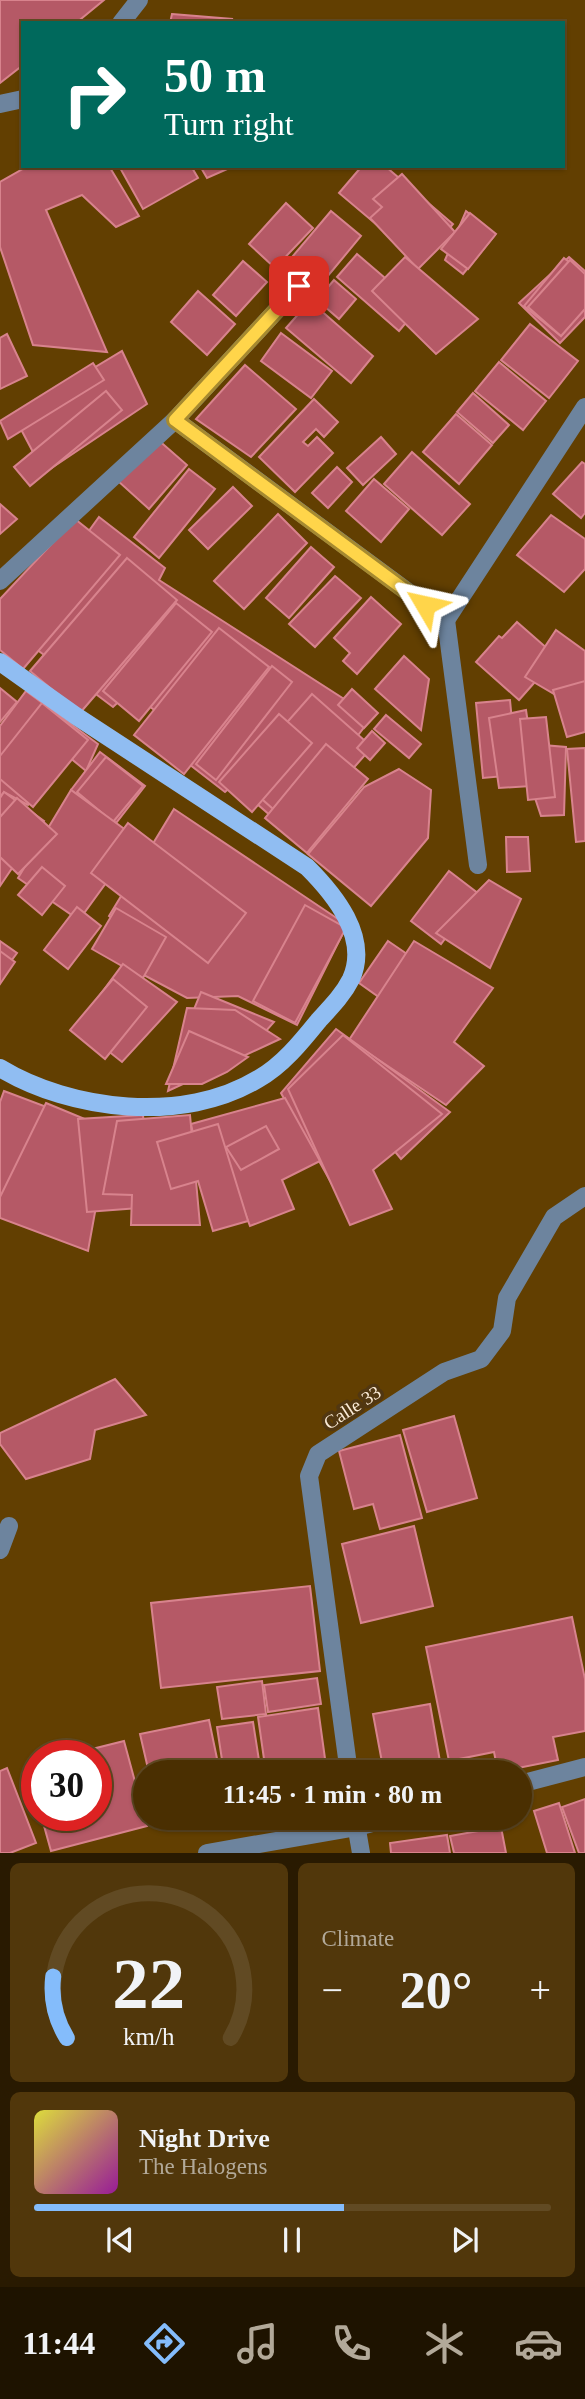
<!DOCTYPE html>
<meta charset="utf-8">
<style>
:root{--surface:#4a2f01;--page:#51370b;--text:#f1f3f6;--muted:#b2a999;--line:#614a23;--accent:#84bcfb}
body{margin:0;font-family:"Times New Roman",serif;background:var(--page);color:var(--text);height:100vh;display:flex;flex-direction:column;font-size:26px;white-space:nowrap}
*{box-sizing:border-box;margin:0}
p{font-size:23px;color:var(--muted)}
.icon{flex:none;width:38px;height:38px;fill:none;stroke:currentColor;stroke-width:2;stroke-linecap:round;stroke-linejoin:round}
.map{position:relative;height:1853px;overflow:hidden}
.sheet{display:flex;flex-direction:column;gap:10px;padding:10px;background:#291a01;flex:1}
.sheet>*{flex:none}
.guide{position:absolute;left:21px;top:21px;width:544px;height:147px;border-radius:0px;box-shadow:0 2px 5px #0004,0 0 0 2px var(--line);background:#00695c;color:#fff;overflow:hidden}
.speed{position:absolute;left:21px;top:1740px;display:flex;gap:14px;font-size:35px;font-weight:700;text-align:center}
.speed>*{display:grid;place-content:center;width:91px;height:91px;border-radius:50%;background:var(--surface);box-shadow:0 2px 5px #0004,0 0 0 2px var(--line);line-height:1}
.speed .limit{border:10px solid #d22;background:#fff;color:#111}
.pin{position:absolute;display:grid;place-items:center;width:60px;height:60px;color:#fff;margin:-30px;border-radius:14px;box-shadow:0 4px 10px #0006}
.me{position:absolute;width:77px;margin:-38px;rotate:306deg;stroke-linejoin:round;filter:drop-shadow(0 0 5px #0008)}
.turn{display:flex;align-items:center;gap:24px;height:147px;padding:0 28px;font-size:32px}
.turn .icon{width:91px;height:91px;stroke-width:2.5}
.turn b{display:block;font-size:49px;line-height:60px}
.big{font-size:52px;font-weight:700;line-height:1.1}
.sheet .card{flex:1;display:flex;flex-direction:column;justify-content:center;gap:10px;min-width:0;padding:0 24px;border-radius:10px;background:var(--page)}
.sheet .dial{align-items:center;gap:0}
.dial svg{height:182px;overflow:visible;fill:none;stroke:var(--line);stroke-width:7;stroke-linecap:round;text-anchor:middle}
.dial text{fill:var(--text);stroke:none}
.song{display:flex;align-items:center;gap:21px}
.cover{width:84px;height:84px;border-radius:10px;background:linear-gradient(135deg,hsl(60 70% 55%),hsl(300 70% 35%))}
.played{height:7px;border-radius:4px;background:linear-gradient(90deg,var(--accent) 60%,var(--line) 60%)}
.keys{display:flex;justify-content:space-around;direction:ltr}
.heat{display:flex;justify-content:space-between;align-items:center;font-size:38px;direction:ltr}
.sheet .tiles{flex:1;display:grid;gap:10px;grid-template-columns:1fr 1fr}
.card:last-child{grid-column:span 2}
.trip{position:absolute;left:133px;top:1760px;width:399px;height:70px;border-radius:35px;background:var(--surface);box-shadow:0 2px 5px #0004,0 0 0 2px var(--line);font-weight:700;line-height:70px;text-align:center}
.tab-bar{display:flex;height:112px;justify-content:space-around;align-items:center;background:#1e1300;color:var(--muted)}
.tab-bar .icon{width:49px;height:49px}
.tab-bar .active{color:var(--accent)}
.tab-bar b{font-size:32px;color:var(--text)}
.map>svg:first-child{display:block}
.building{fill:#b55966;stroke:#d8838d;stroke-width:2}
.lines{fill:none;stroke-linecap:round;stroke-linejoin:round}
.minor{stroke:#6d849e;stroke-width:18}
.major{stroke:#90bdf2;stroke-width:18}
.route-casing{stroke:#a68a30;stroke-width:18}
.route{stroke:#ffd54a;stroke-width:12}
.labels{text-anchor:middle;stroke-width:7;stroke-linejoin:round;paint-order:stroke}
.street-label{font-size:19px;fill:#fbebd7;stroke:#513712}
</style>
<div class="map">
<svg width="585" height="1853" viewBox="0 0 585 1853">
<rect width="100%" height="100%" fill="#623f01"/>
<g class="building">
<path d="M0,0H104L76,23H23V65L0,83Z"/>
<path d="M172,14L232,19L231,23H170Z"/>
<path d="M28,166H109L139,216L116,227L82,195L46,210L107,352L33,345L0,247V182Z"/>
<path d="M119,166H191L198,178L143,209Z"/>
<path d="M200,166H234L207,178Z"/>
<path d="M362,166H385L453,224L421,262L339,193Z"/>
<path d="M402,174L455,232L418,269L370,218L382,207L373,199Z"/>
<path d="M286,203L313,228L275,268L249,244Z"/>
<path d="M331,211L361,236L317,289L287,263Z"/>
<path d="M466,211L495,235L463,274L445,260Z"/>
<path d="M470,213L496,234L468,269L441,249Z"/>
<path d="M357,254L419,307L399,331L337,277Z"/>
<path d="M405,257L478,319L436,354L372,291Z"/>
<path d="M569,257L585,271V317L560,343L519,303Z"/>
<path d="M564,258L585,275V308L561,336L524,306Z"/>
<path d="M570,260L585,274V309L561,336L528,307Z"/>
<path d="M243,261L267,282L236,316L213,295Z"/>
<path d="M334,280L356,299L339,319L317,300Z"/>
<path d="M198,291L235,324L207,355L171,322Z"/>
<path d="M310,301L373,356L351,383L286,328Z"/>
<path d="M530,324L578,361L549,398L501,360Z"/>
<path d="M281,333L332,371L311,398L261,361Z"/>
<path d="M7,334L27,376L0,389V338Z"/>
<path d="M122,351L147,404L44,473L14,416Z"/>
<path d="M499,362L546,401L523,430L475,391Z"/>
<path d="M93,363L104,380L8,439L0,421Z"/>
<path d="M245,365L296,409L251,457L196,419Z"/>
<path d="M106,391L122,410L30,486L14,467Z"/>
<path d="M473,393L509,425L493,443L457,412Z"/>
<path d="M314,399L338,422L324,437L316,429L303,442L308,446L317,437L333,453L295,492L259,457Z"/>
<path d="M456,414L492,445L459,484L423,452Z"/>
<path d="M381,437L396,454L363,485L347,468Z"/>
<path d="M156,438L187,465L149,509L118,481Z"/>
<path d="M412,452L470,504L442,535L384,484Z"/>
<path d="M582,462L585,464V513L581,518L553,494Z"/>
<path d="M337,467L352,482L328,508L312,493Z"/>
<path d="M189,469L215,489L159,558L134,537Z"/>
<path d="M374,479L409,509L381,542L346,511Z"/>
<path d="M233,487L252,506L208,549L189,530Z"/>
<path d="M0,504L17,519L0,534Z"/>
<path d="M278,514L307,543L244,609L214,581Z"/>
<path d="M551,515L585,539V569L564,592L517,555Z"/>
<path d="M99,517L165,568L159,580L372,717L286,829L234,784L225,792L185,761L198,741L129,692L113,707L15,633Z"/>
<path d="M75,519L120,555L23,669L0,650V599Z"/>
<path d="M311,547L334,567L289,618L266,598Z"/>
<path d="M127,558L177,600L80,713L30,671Z"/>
<path d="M335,576L361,598L315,647L289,624Z"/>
<path d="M371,597L401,624L357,674L343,661L350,653L334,638Z"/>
<path d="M176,603L212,632L139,721L103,691Z"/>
<path d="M517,622L557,657L519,700L476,662L499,636L502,638Z"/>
<path d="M219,628L269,667L184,774L134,735Z"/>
<path d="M556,630L585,651V695L578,708L525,677Z"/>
<path d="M404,656L429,679L421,730L375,689Z"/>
<path d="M272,666L292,682L216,780L196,764Z"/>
<path d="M585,681V732L567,737L553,690Z"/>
<path d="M0,688L17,702L0,722Z"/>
<path d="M352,689L378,713L364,728L338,705Z"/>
<path d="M26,691L98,744L86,771L63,752L28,805L4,792L0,797V726Z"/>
<path d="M312,694L372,747L298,831L238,778Z"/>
<path d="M510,700L517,775L483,778L476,703Z"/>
<path d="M42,703L88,740L33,807L0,779V756Z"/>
<path d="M526,710L531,744L566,747L564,815L541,816L531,786L499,788L489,718Z"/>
<path d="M279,714L312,743L252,812L219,782Z"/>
<path d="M386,715L421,744L409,758L374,729Z"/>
<path d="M546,717L555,797L528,800L520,719Z"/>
<path d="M372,731L385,743L370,760L357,748Z"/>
<path d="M326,744L368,779L307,853L265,818Z"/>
<path d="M585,748V841L576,842L567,749Z"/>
<path d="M100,752L145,786L116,823L71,790Z"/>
<path d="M106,757L143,786L113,822L77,792Z"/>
<path d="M399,769L431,790L428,838L371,906L308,854L364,787Z"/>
<path d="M71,790L138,839L79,920L18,878Z"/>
<path d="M4,792L44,821L0,886V798Z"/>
<path d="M17,798L57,834L18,874L0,857V817Z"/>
<path d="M174,809L347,925L297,1025L238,996L187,998L123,964L136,936L109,916Z"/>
<path d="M128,823L246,913L208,963L91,873Z"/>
<path d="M506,837H528L530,871L507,872Z"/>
<path d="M42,867L65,886L42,915L18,895Z"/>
<path d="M449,871L479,894L441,944L411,921Z"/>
<path d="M489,880L521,899L490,968L436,933Z"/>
<path d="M305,905L346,928L295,1023L253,1001Z"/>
<path d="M77,907L101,926L68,969L44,950Z"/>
<path d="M116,908L166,937L143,978L92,949Z"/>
<path d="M0,941L17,953L0,976Z"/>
<path d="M388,941L426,967L397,1010L359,983Z"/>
<path d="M414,941L493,988L454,1042L484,1066L446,1105L349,1040Z"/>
<path d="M0,951L15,962L0,984Z"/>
<path d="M123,964L177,1002L122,1062L77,1026Z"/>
<path d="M113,979L147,1007L105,1059L70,1030Z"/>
<path d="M201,992L274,1022L250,1049L188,1024Z"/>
<path d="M187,1008L235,1010L280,1039L168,1091Z"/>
<path d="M336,1029L450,1112L401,1159L352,1099L335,1117L388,1208L351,1218L281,1093Z"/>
<path d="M189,1031L248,1057L227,1072L202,1084H166Z"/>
<path d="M343,1035L442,1114L373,1170L392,1209L350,1225L288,1089Z"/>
<path d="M4,1091L68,1115L31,1220L0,1208V1102Z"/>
<path d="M285,1098L320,1161L282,1180L294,1209L250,1226L230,1173L203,1182L191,1124Z"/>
<path d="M46,1103L104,1127L107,1146L88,1251L0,1218V1197Z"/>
<path d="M143,1115L152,1207L87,1212L78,1119Z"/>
<path d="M190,1115L200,1225H131L132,1195L103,1194L117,1121Z"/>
<path d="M218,1124L248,1221L213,1231L198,1181L171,1189L157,1142Z"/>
<path d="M266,1126L279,1149L241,1170L226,1147Z"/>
<path d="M115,1379L146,1415L95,1430L90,1459L26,1479L0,1444V1433Z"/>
<path d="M454,1416L477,1498L427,1512L403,1430Z"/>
<path d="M400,1435L422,1518L380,1529L373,1504L354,1509L339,1451Z"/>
<path d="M414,1526L433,1606L361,1623L342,1544Z"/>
<path d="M310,1586L320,1671L161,1688L151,1603Z"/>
<path d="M572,1617L585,1679V1731L553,1737L558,1760L498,1772L494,1752L449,1761L426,1647Z"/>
<path d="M317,1678L321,1704L268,1712L264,1685Z"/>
<path d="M262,1681L266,1714L222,1719L217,1687Z"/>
<path d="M430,1704L442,1773H384L373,1714Z"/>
<path d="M318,1708L327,1773H266L258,1717Z"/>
<path d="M209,1720L220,1773H149L140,1734Z"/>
<path d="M253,1722L261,1773H224L217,1727Z"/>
<path d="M124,1741L147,1826L51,1851L41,1815H96V1755H68Z"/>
<path d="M37,1764V1797L29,1766Z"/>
<path d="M7,1768L36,1843L10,1853H0V1771Z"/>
<path d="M585,1799V1853H579L562,1807Z"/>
<path d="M559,1803L575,1853H547L534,1811Z"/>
<path d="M159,1818H209L161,1829Z"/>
<path d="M501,1827L506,1853H454L450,1836Z"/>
<path d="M447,1835L450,1853H391L390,1843Z"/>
</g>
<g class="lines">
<g class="minor">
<path d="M121,23L139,0"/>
<path d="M0,104L23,99"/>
<path d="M175,420L446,620L478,865"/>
<path d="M0,581L175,420L299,286"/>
<path d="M446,620L585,407"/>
<path d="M0,1550L9,1526"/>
<path d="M349,1773L309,1476L318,1454L444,1372L481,1359L502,1331L507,1298L554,1217L585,1196"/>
<path d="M520,1784L585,1767"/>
<path d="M355,1818L361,1853"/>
<path d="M207,1853L357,1827L391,1818"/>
</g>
<path class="major" d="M0,662L76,716L307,867C334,894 370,937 351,979C343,995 331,1007 319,1020C302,1041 282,1066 258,1079C184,1124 71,1111 0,1068"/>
</g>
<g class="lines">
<defs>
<path id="route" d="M299,286L175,420L425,605"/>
</defs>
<use href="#route" class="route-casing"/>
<use href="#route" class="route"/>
</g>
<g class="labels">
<g class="street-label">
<text transform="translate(352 1407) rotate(-33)" y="7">Calle 33</text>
</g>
</g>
</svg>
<div class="speed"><div class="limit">30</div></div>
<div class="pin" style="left:299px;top:286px;background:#d93025"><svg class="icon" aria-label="arrive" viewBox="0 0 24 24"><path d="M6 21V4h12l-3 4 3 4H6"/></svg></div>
<svg class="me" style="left:425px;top:605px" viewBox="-20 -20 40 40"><path d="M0-17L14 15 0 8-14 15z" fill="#ffd54a" stroke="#fff" stroke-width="4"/></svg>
<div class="trip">11:45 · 1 min · 80 m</div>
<div class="guide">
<div class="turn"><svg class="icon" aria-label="right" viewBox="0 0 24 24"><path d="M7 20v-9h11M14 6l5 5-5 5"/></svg><div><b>50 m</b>Turn right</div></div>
</div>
</div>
<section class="sheet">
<div class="tiles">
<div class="card dial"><svg viewBox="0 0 100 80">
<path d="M14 69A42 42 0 1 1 86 69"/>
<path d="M14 69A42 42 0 0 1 8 42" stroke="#84bcfb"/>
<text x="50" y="56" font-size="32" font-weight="700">22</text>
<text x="50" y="72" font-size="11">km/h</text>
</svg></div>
<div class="card"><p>Climate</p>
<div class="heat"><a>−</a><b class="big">20°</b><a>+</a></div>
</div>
<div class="card">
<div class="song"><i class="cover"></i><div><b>Night Drive</b><p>The Halogens</p></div></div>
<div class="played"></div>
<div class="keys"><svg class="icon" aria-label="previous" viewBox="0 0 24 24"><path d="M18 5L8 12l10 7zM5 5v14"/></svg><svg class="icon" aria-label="pause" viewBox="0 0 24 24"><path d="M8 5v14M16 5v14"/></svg><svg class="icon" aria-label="next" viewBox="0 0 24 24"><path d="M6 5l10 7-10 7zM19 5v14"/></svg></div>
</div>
</div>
</section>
<nav class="tab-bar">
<b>11:44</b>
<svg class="icon active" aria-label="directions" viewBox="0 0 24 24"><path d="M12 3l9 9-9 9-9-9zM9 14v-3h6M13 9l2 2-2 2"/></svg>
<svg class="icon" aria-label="music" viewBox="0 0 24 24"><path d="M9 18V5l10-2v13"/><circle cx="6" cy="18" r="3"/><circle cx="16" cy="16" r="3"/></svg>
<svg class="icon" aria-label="phone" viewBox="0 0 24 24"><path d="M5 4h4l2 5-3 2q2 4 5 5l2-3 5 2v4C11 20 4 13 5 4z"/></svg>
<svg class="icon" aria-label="climate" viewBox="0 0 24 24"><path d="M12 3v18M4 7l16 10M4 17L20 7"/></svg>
<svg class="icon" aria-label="car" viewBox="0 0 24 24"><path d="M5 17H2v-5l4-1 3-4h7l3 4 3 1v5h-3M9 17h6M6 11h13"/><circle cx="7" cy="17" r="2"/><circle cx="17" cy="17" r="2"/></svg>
</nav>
